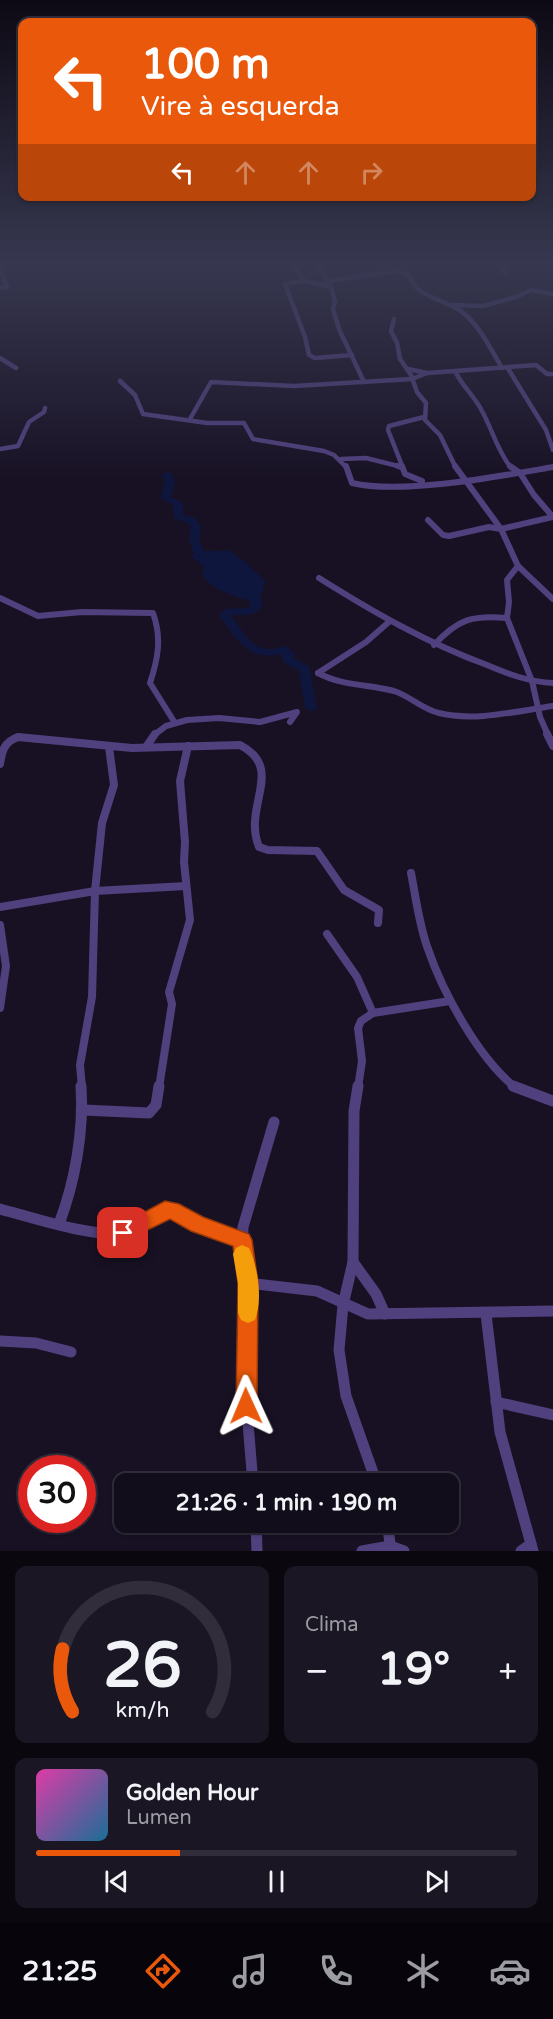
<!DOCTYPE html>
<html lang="pt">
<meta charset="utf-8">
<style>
:root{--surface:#120d1b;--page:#1b1624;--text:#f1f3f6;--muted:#9c9ca3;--line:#312d3a;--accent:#ea580c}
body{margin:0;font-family:"Varela Round",sans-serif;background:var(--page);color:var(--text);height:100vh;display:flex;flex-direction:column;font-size:22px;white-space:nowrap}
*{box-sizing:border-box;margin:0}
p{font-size:20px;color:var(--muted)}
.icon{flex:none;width:33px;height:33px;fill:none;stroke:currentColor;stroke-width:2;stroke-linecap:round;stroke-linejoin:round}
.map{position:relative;height:1551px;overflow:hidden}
.drawer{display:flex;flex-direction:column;gap:15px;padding:15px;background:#0a070f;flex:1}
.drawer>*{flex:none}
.banner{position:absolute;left:18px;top:18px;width:518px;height:183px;border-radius:12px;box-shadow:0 2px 4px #0004,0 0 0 2px var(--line);background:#ea580c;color:#fff;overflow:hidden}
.speed{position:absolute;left:18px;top:1455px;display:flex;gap:12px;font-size:30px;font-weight:700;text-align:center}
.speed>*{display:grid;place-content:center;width:78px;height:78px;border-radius:50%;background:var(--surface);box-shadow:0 2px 4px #0004,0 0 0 2px var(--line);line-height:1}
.speed .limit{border:9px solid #d22;background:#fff;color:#111}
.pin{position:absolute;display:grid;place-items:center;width:51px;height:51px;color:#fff;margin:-26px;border-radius:12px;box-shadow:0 3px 9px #0006}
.me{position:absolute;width:66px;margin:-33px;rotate:359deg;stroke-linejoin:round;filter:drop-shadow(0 0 4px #0008)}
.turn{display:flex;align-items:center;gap:21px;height:126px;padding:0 24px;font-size:27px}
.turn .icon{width:78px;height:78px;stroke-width:2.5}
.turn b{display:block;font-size:42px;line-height:51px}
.lanes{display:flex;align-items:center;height:57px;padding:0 24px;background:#0003;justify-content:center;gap:30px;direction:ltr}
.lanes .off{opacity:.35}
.big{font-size:45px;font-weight:700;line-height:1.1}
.drawer .widget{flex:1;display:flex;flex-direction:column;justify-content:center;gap:9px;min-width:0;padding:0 21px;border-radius:12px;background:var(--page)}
.drawer .dial{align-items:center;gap:0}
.dial svg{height:156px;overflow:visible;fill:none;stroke:var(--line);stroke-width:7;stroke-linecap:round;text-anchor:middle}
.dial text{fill:var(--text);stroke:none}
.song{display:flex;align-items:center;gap:18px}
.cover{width:72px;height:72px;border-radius:9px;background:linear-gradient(135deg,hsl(320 70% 55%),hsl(200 70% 35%))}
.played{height:6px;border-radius:3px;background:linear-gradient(90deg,var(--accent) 30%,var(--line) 30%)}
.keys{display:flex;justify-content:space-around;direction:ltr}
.heat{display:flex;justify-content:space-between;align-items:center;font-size:33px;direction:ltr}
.drawer .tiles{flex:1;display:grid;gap:15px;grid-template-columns:1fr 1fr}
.widget:last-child{grid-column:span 2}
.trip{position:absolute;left:114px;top:1473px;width:345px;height:60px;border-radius:12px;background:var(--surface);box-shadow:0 2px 4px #0004,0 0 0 2px var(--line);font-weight:700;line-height:60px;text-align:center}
.menu{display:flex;height:96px;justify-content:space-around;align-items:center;background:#07050b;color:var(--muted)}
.menu .icon{width:42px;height:42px}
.menu .active{color:var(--accent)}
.menu b{font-size:27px;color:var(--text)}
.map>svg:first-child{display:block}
.water{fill:#0f163e}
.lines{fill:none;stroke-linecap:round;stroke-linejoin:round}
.river{fill:#0f163e;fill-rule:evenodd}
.street-far3{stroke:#50417e;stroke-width:4.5}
.street-far2{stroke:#50417e;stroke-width:6}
.street-far1{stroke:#50417e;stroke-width:8}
.street{stroke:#50417e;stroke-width:11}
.route{fill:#ea580c;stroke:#983908;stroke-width:1.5}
.slow{fill:#f59e0b}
</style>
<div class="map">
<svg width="553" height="1551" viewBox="0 0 553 1551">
<rect width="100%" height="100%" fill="#181124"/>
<path class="water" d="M228,550L243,560L265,581L259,604C256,604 221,591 216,588C211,585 205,578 201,574L204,570L203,565L190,556L198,552Z"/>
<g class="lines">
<g class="river">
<path d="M167,472L171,473L175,482L171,497L183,503V514L196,519L201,527L199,538L203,550L217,559V563H209L194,554L189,538L191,527L188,523L174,518L173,505L161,498L165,482L162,475Z"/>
<path d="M247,588L251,589L263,603C254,619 247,614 231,615C240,627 250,648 267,649C274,650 280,646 287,647L295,654L294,658L309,666L317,707L315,710L311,711L305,707L299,671L283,662L281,654C249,662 235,638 219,615L225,609L249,608L251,603L241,591Z"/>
</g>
<g class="street-far3">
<path d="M293,264L304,281L331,287"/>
<path d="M315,264L330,283L335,301L333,309L339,329L364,382"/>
<path d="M382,264L410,276C414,296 442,299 458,309C478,322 490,348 502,368"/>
<path d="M496,264L507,273"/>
<path d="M0,269L7,287L0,288"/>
<path d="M304,281L285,284L305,337L309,355L315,358L352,355"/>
<path d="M327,281L397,271"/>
<path d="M453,305L483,306L516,297L531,290L553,294"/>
<path d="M394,319L391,331L397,343L400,359L411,375L417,392L426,403L425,420L440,435L456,468"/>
<path d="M0,358L16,368"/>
<path d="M507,367L546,430L553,450"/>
<path d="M408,369L427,373L536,365L547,374H553"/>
<path d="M455,371C462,386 475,397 482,411C493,431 496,448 511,468"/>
<path d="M120,381L135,395L143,414L207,423H244L253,439L324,451L334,455L347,468"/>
<path d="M190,419L211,382L294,386L412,379L427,373"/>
<path d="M0,449L18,446L29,422L44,412L45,408"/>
<path d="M341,459L366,458L402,467"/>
<path d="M403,468L388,430L389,426L424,417"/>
<path d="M550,468L553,467"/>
</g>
<g class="street-far2">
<path d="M346,466L352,483C402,495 501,476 553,467"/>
<path d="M398,466L402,467"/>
<path d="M402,466L405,474L422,481"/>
<path d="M455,466L501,529L518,566L553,599"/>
<path d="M510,466L520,473L534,495L553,517"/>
<path d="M428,520L443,535L449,536L489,527L501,529L553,517"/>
<path d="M518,566L507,580L509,602L507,618L532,681L540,717L548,735"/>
<path d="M319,578C373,612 427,643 487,665C508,674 529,682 553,683"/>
<path d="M0,598L38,616L82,612L153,613C162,638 158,659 150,683L175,723"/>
<path d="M434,645C458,619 472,615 507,618"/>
<path d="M318,673C342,686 368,684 394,691C410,696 422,709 439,713C475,722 517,711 553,706"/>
<path d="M318,673L366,642L390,621"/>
<path d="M154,735L166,726L187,720L219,718L260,722L297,712L290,722"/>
</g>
<g class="street-far1">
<path d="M547,734L553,746"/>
<path d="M146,747L155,734"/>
<path d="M0,764C2,751 4,742 18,737L132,748L240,745C286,769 242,806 259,847L268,850L317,851L344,890L379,910L378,923"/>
<path d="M411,873C416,898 419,925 428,949C443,993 479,1059 516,1088"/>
<path d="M0,907L95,891L186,886"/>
<path d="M0,925L6,966L0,1008"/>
<path d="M327,934L357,977L373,1013L361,1021L358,1028L362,1061L358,1088"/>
<path d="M373,1013L450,1001"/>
<path d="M82,1088L80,1065L92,997L95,891L102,823L114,785L109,747"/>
<path d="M159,1088L172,1004L169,992L190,920L184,862L185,842L180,781L188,746"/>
</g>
<g class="street">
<path d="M358,1086L354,1111L353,1262L343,1305L339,1350L346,1396L377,1484"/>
<path d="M513,1086L553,1101"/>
<path d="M83,1110L149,1113L156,1105L159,1086"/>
<path d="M0,1209C28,1216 102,1241 128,1232C145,1226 153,1210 173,1210L198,1224L242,1240"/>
<path d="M59,1224C75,1182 84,1131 81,1086"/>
<path d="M353,1262L376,1294L385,1314"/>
<path d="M248,1283L317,1291L368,1314L553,1311"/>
<path d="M486,1314L500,1432L533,1551"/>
<path d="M0,1341L36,1343L71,1352"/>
<path d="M496,1402L553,1415"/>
<path d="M253,1484L245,1386L248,1283L242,1253L243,1227L274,1122"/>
<path d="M256,1522L257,1551"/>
<path d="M387,1522L391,1550"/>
<path d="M362,1551L390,1546L404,1551"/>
<path d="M521,1551L531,1544"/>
</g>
</g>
<linearGradient id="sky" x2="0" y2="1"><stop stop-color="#0d0914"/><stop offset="0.55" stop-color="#373850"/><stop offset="1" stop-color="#373850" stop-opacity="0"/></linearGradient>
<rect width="553" height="481" fill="url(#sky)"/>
<path class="route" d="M165,1201L179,1204L203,1217L249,1234L252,1240L258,1283L257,1406L254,1413L246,1416L239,1413L236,1406L238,1283L233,1246L191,1231L170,1219L123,1242L117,1240L114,1233L117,1227Z"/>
<path class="slow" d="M242,1245L249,1248C258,1267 263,1300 255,1320L248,1323L241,1320L238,1313V1283L233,1254L236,1248Z"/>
</svg>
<div class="speed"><div class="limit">30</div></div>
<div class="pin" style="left:123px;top:1233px;background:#d93025"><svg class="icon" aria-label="arrive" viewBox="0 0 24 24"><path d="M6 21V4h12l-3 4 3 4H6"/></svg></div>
<svg class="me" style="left:246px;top:1406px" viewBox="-20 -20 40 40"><path d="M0-17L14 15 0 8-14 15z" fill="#ea580c" stroke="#fff" stroke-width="4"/></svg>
<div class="trip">21:26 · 1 min · 190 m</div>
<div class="banner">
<div class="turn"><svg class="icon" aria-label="left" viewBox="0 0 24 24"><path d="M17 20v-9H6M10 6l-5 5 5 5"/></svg><div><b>100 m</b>Vire à esquerda</div></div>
<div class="lanes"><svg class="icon" aria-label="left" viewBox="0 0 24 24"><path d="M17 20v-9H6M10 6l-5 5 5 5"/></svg><svg class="icon off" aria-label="ahead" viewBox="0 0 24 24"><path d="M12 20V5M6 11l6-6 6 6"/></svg><svg class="icon off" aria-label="ahead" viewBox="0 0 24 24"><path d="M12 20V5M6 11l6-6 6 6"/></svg><svg class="icon off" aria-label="right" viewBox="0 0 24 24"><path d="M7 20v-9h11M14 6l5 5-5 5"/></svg></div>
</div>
</div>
<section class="drawer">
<div class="tiles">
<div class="widget dial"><svg viewBox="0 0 100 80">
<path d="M14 69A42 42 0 1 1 86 69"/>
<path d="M14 69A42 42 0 0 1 9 37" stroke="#ea580c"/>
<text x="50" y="56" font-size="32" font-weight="700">26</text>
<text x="50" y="72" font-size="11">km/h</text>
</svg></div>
<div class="widget"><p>Clima</p>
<div class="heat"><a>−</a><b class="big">19°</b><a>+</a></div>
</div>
<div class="widget">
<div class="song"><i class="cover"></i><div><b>Golden Hour</b><p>Lumen</p></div></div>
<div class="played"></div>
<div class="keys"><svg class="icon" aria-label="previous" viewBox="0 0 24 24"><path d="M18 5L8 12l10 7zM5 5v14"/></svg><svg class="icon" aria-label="pause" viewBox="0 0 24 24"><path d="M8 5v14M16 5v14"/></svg><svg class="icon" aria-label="next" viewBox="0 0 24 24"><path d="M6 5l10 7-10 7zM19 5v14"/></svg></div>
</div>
</div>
</section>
<nav class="menu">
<b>21:25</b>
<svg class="icon active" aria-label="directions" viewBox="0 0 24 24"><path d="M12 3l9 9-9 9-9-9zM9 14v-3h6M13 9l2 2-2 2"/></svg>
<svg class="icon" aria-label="music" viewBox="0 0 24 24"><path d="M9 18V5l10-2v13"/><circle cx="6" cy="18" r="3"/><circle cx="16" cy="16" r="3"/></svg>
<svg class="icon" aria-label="phone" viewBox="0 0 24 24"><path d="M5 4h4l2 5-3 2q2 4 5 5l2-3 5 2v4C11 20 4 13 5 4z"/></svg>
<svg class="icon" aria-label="climate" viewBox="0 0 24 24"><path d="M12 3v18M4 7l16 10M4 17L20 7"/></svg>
<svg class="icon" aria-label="car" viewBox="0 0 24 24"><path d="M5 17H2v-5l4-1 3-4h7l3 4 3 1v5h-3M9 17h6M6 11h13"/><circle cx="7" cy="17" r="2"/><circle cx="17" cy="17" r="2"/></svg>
</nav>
